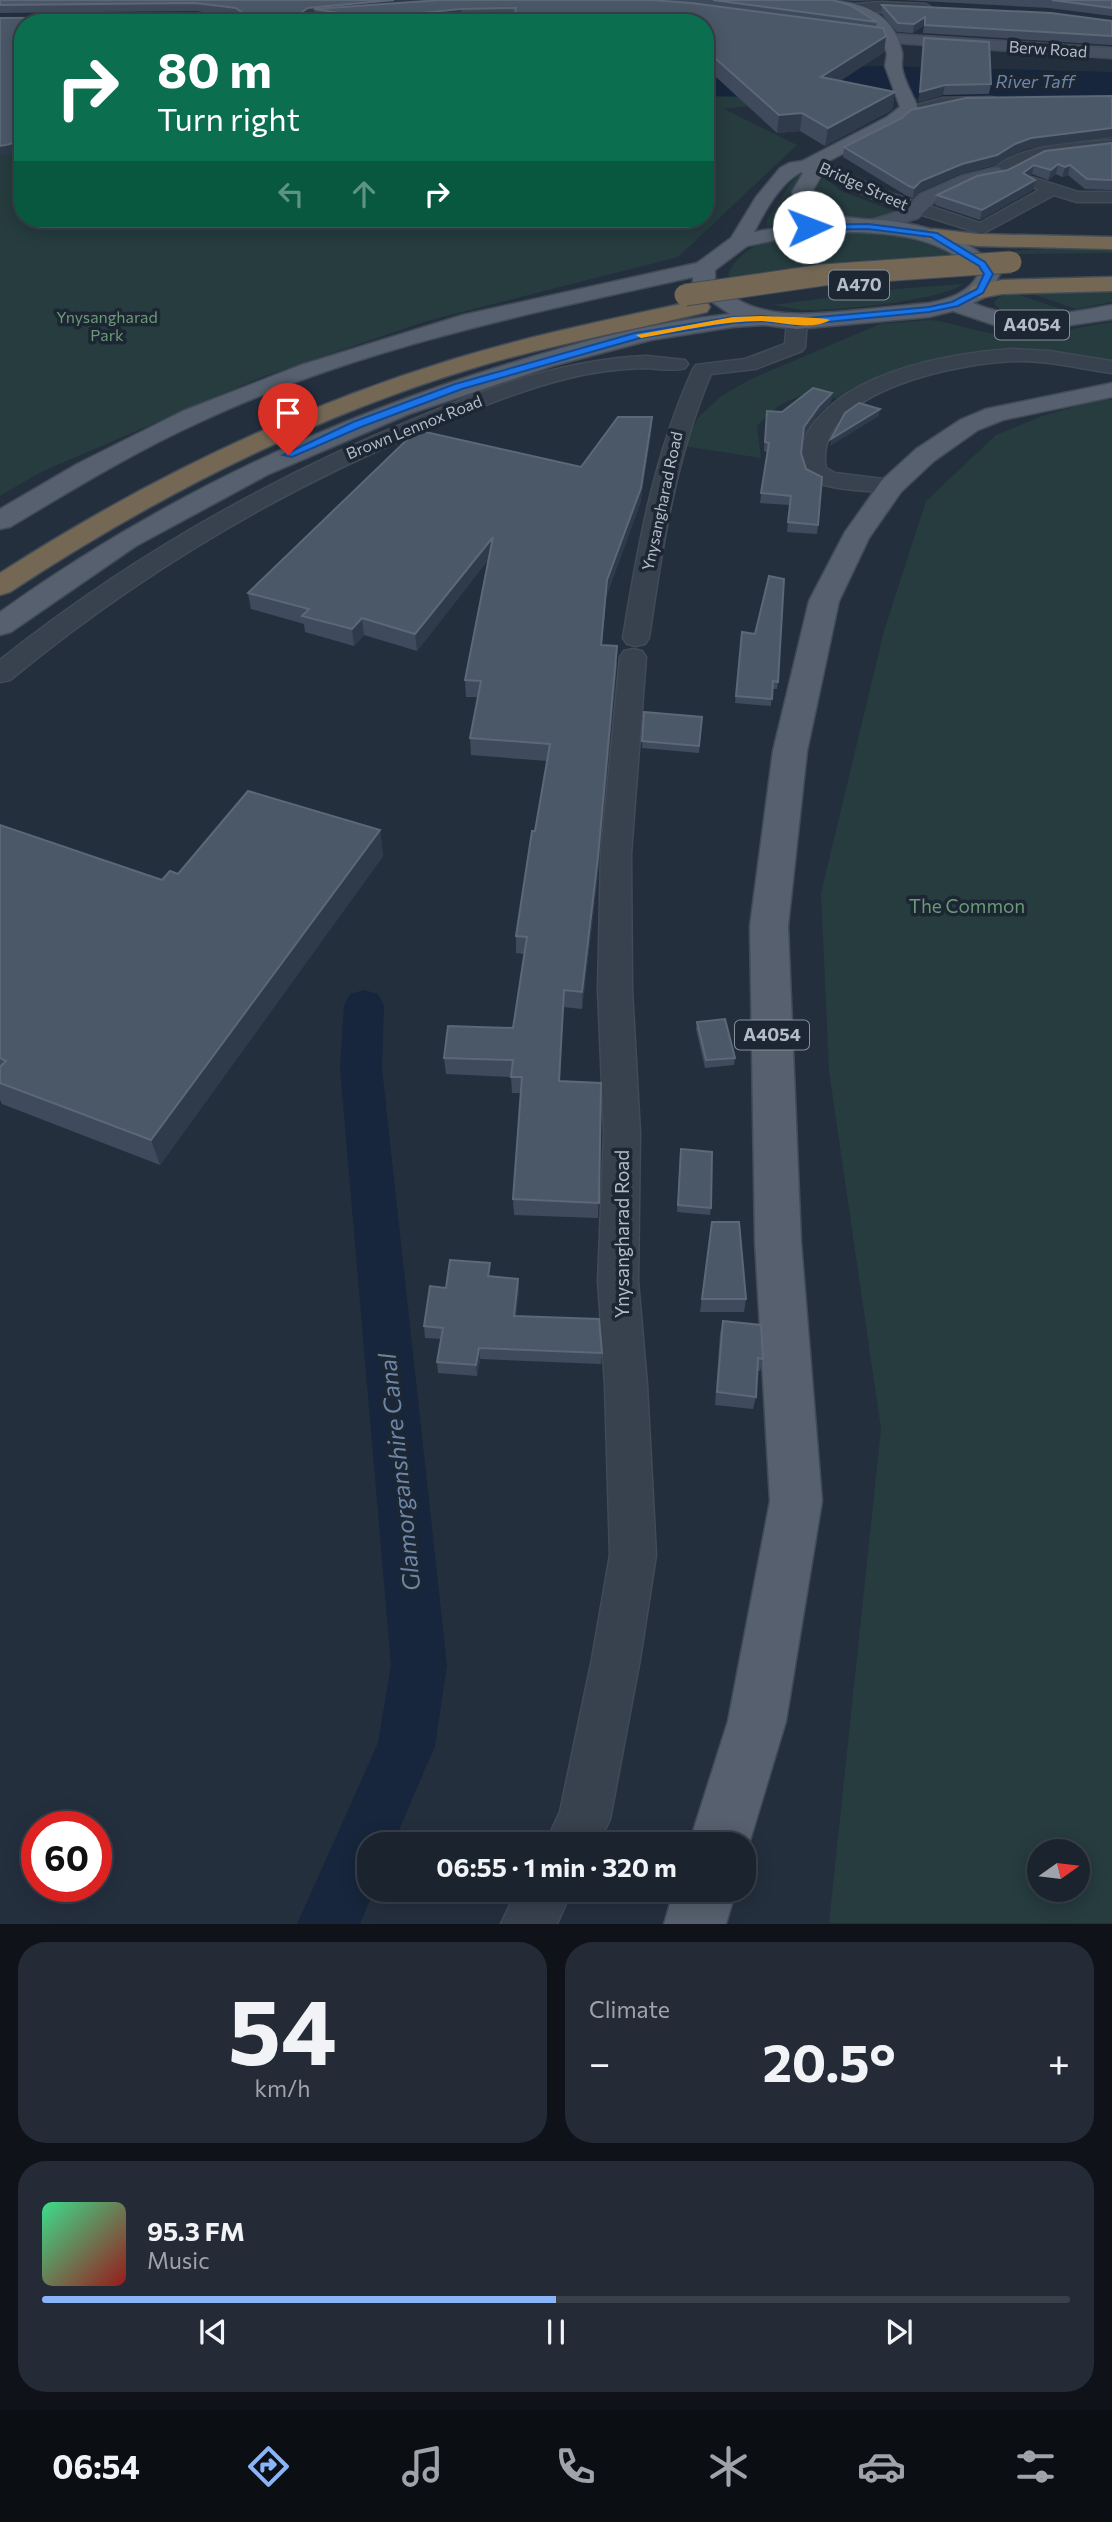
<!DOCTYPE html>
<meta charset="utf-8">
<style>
:root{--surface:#1b232e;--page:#242b36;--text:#f1f3f6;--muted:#a0a4aa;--line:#39404a;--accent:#8ab4f8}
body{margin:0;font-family:Commissioner,sans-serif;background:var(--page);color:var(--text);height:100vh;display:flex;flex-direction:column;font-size:26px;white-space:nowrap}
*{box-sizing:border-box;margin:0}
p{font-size:23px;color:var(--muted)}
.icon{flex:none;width:38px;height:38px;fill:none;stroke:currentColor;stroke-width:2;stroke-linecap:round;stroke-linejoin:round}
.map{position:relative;height:1924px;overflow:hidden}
.side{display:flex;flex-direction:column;gap:18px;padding:18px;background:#0f1319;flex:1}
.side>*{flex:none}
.hud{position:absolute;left:14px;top:14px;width:700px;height:214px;border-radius:28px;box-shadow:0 4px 18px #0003,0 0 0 2px var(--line);background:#0b6e4f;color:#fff;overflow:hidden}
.needle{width:46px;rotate:76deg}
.buttons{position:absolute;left:1027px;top:1839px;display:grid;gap:14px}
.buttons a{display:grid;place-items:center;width:63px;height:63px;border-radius:50%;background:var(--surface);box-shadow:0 4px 18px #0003,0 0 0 2px var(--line);font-size:35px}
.speed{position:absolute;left:21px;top:1811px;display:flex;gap:14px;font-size:35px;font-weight:700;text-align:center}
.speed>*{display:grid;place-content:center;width:91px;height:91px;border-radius:50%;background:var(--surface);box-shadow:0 4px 18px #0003,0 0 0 2px var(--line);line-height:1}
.speed .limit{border:10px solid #d22;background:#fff;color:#111}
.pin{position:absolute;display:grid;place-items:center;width:60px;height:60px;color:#fff;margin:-72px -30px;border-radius:50% 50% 50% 0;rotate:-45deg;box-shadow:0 0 7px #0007}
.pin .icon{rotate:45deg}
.me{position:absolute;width:77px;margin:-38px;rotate:88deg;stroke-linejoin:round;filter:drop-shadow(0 0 5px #0008)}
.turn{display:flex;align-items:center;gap:24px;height:147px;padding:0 28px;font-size:32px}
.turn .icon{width:91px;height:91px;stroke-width:2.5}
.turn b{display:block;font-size:49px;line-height:60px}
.lanes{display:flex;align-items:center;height:66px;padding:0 28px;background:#0003;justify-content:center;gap:35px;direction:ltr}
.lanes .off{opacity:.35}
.big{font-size:52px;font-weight:700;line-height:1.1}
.side .widget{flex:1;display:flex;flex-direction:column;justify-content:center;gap:10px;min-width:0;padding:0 24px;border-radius:28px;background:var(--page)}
.side .dial{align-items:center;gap:0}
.dial b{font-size:91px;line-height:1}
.song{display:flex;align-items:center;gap:21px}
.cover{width:84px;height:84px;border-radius:10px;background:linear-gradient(135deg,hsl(150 70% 55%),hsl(0 70% 35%))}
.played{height:7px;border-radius:4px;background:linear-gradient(90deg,var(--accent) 50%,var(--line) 50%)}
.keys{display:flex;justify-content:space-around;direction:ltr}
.heat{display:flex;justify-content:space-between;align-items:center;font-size:38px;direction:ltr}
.side .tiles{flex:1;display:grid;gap:18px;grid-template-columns:1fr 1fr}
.widget:last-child{grid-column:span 2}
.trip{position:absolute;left:357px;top:1832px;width:399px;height:70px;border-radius:28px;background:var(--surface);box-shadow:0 4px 18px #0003,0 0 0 2px var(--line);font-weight:700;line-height:70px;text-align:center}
.tabs{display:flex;height:112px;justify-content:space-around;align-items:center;background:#0b0e12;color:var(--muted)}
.tabs .icon{width:49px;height:49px}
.tabs .active{color:var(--accent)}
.tabs b{font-size:32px;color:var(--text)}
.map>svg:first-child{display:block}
.green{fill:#263c3f;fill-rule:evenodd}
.water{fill:#17263c}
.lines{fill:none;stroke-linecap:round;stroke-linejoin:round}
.canal{fill:#17263c;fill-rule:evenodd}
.street-casing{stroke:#414a57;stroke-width:3}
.secondary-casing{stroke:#414a57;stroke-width:3}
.primary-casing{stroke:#414a57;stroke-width:3}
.highway-casing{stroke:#434c59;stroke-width:3}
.street{fill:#38414e;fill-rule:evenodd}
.secondary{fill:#465061;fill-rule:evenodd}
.primary{fill:#56606e;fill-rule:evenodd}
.highway{fill:#746855;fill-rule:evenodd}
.highway-bridge-casing{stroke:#434c59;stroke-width:23;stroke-linecap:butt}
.highway-bridge{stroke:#746855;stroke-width:21}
.wall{fill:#3f4b5c}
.shaded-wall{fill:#2f3b4b}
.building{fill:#4b5868;stroke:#5c6777;stroke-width:2}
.route{fill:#1a73e8;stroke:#114b97;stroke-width:2}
.slow{fill:#f59e0b}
.labels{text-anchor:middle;stroke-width:7;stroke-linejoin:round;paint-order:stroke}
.far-street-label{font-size:16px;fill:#b4bcc9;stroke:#1d2633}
.far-park-label{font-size:16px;fill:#6b9a76;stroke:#1d2633}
.far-water-label{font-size:18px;font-style:italic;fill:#6d86a8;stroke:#1d2633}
.shield{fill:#1d2633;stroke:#878f9c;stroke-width:2}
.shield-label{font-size:18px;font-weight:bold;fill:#b4bcc9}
.park-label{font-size:19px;fill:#6b9a76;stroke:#1d2633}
.street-label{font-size:19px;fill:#b4bcc9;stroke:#1d2633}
.near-water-label{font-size:24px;font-style:italic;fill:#6d86a8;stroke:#1d2633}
</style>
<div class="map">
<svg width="1112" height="1924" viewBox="0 0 1112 1924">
<rect width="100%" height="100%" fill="#242f3e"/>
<g class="green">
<path d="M0,90L23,91V219H705V96L762,95L772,103L724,109L797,145L678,257L427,321L262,377L41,472L0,496Z"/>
<path d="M800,169L805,170C785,201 787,198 813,220L767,227V220Z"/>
<path d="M824,177L841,191L896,212C873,224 830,220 814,199L815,188Z"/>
<path d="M820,232C869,232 912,233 955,257L816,267L730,278L728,275C742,239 787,236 820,232Z"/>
<path d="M1046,246L1112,248V253L1005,254L1006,251L1046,249Z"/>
<path d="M963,284C941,301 834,311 804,310C793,309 782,306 772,305L896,289Z"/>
<path d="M1112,289V302L1076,309L1024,291Z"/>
<path d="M1014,293L1066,311C1043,315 1016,323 996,306L994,302L999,297Z"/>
<path d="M929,320C953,322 975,332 998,334C1037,337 1074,328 1112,322V363L952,357L915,363L842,399L804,394L778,406L757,426L761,458L683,446L698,418L721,396L751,379L880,324Z"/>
<path d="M1101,399L1112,400V1923H829L881,1429L829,1071L821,893L884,631L926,501L996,435L1042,416ZM1040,1852H1078V1890H1040Z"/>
</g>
<path class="water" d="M882,66L1112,72V95L942,96L879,100L705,96V70Z"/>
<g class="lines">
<path class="canal" d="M364,990L378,994L384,1005L382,1069L447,1665L435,1746L393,1844H369V1890H374L360,1924H297L378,1743L391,1665L340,1069L344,1005L350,994Z"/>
<defs>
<g id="street">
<path d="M76,0H89L73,23H63L61,20Z"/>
<path d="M881,2L926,4L932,8L926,12H855L849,8L855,4Z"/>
<path d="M991,97L996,98L998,101L996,104L943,107L908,117L900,112L903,109L943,98Z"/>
<path d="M1112,140V150L1042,158L998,178L990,173C1014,144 1077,143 1112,140Z"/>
<path d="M811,157L887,192L980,223L1039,190L1023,182L1031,177L1078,192H1112V202H1077L1054,195L982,234L875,200L805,165L803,162Z"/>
<path d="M797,316L807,322L805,347L802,351L755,369L711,374C675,459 662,548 649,638L645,644L636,646L627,644L623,638C638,545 654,455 693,369L696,365L745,359L785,344L787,322Z"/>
<path d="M1011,349L1049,351L1112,361V373C1082,369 1052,361 1021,361C965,361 811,390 826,468L835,473L899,481L903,486L899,491L891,493C869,490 824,491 807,477C803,473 803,467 802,462C797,428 834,400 860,386C906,362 960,353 1011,349Z"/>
<path d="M647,356L685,360L688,364L685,368C672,372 657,368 643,368C617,369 591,372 565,379C517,391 471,411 425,430C274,493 136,576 10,680L0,682V660C126,560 263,481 412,420C488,388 564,359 647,356Z"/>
<path d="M633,649L642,651L646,657L631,854L632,989L640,1133L638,1281L647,1385L656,1555L640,1659L610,1819L598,1844H545L560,1812L592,1659L610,1555L605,1385L598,1281L604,1133L598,989L601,854L620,657L624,651Z"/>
<path d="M517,1890H572L557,1924H501Z"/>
</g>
<g id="secondary">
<path d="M891,34L1112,48V58L885,42L883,39L885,36Z"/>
<path d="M998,167L1008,173L1005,177L974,184L934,202L918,218L868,233L861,231L858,227L861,223L904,210L920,194L961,176Z"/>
</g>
<g id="primary">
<path d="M819,0C857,0 893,10 902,52C903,57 901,62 902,68C904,81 913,95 918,108L899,125L819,166L824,171L812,192L814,202C833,218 857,219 880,220C925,224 973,236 1000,274L988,296L973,303C1020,323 1063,314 1112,305V319L1032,331L997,326L953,311L929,317L797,329L764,325L733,327L651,340L552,366L409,414L269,474L136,546L11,632L0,635V612C155,501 325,420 508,364C580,342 654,322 730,314L706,298L693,283V277C526,314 356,349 200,422C134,452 72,490 10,527L0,529V509L77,464L183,411L301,365L463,315L697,263L731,238L756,197L780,168L789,163L802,161L887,117L900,107L885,66L887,54L878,28L850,11L821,3ZM801,172L803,173L792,192C796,208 803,214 818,220L754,232C765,211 780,183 801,172ZM856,232C902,234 945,239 978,275C968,293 949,299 929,303C902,306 875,308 847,311C799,315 752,320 715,282V270L747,246L809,233Z"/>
<path d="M1112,383V397L1003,420L978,430L934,461L901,492L869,538L839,601L807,751L788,926L801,1242L822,1501L786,1721L749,1844L744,1857V1844H689L728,1721L770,1501L755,1242L750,926L773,751L809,601L845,532L882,480L916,449L960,420L986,409Z"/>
<path d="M674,1890H736L726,1924H664Z"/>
</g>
<g id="highway">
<path d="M934,229L978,234L1112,237V249L978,246L927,239L924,235L927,231Z"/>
<path d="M1112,277V291L1002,294L980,298L972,296L969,291L972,286L1002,280Z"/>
<path d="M699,300L707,302L710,307L707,312C628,331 548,345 470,369C306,419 153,498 10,592L0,595V573C140,483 291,409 451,360C532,335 616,318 699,300Z"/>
</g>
</defs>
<use href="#street" class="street-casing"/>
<use href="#secondary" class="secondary-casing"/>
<use href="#primary" class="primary-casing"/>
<use href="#highway" class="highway-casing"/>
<use href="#street" class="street"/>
<use href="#secondary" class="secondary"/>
<use href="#primary" class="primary"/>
<use href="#highway" class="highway"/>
<defs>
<path id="highway-bridge" d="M685,295L823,275L1011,262"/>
</defs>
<use href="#highway-bridge" class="highway-bridge-casing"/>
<use href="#highway-bridge" class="highway-bridge"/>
</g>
<g class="wall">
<path d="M0,0H832L877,22L876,27L886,36L884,52L840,81L895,92L892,110L825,146L800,131L777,133L705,67V23H315V16L23,23L13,154L0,18L238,17L196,11L0,13Z"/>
<path d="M842,0H881L855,1Z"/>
<path d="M904,0H1112V16L1049,8Z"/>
<path d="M882,5L1112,21V45L923,33L924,25L913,33L897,32L881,13Z"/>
<path d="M924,38L991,84L989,94L943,95L919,102Z"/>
<path d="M1112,96V138L1029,148L1013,154L995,165L960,174L919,192L913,198L907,196L843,157L844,147Z"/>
<path d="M1112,143V190L1085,189L1068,175L1062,177L1056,174L1048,180L1032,174L1029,176L1033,190L980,220L935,205L937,195L1008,170Z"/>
<path d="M832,393L831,402L817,415L803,437L801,453L818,525L817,534L787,532L790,505L760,503L767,452L764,451L766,420L782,412Z"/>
<path d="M652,417L651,433L640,504L606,597L602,646L617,663L598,874L582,1009L563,1007L560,1082L601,1083L598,1218L514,1215L513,1199L521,1093H512L511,1077L446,1074L444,1058L513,1028L524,954L516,953V936L547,761L471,755L470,738L478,697H466L465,680L488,560L417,651L364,635L354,646L305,632L304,624L251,609L248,593L581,467Z"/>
<path d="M742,632L778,682L777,689H772L771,706L735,703Z"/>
<path d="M644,712L702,717L699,753L642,748Z"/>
<path d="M0,825L162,880L178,874L380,830L383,856L160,1165L2,1104L0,1100Z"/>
<path d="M697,1022L735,1058L734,1065L705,1068L696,1029Z"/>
<path d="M680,1156L711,1208L710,1215L677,1212Z"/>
<path d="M712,1222L746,1299L744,1312H700Z"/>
<path d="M491,1276L518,1279L519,1290L516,1316L602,1353L601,1364L480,1359L477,1376L438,1373L437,1362L441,1339L425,1338L424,1326L446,1288Z"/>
<path d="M723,1321L763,1359L760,1371H757L756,1397L753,1409L715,1405L720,1333Z"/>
</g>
<g class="shaded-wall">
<path d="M394,0H485L314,9L315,16H309L300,23L299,14L308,8Z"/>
<path d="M461,9L462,23H370V18Z"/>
<path d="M925,17L924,25L913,33L914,24Z"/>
<path d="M886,36L884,52L819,95L821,77Z"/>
<path d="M945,85L943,95L919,102L920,92Z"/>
<path d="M895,92L892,110L825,146L828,128Z"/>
<path d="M802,113L800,131L777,133L779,115Z"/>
<path d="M1112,128V137L1029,148L1013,154L995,165L960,174L919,192L913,198L914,188L921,181L962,164L1031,138Z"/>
<path d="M23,138V149L13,154L0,156V146Z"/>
<path d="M1058,164L1056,174L1048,180L1051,170Z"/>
<path d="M1034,165L1032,174L1021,183L1023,173Z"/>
<path d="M1070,165L1068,175L1062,177L1065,167Z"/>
<path d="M1035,180L1033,190L980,220L982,210Z"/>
<path d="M832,393L831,402L817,415L803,437L804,427L819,406Z"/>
<path d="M880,409L879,416L830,446L831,439Z"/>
<path d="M652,417L651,433L640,504L606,597L601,662L607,580Z"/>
<path d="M493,537V554L417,651L415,634Z"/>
<path d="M362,618L364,635L354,646L352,629Z"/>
<path d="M617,646L598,874L582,1009V992Z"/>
<path d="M380,830L383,856L160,1165L151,1140Z"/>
<path d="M518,1279L519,1290L515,1327L514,1316Z"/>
<path d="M479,1348L480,1359L477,1376L476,1365Z"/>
</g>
<g class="building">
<path d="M0,0H394L308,8L299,14L302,17H313L314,23H23V138L10,144L0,146V18L242,17L244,14L236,8L195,3L0,5Z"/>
<path d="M441,0H651L691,3L883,28L886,36L821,77L895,92L828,128L802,113L779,115L707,51H705V23H513L516,8L461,9L370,18L314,9Z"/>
<path d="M713,0H832L850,5L877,22Z"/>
<path d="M1052,0H1112V8Z"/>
<path d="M882,5L1051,13L1112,21V36L925,25V17L914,24L898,23Z"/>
<path d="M924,38L989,42L991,84L945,85L920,92Z"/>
<path d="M1112,96V128L1031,138L1015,144L997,155L962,164L921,181L914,188L909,186L844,147L902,118L911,110L966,98Z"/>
<path d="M1112,143V180L1087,179L1070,165L1065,167L1058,164L1051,170L1034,165L1023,173L1035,180L982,210L937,195L977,176L1008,170L1045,151Z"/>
<path d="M813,388L832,393L819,406L804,427L801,453L806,469L822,477L818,525L788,522L791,496L761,493L769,443L765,442L767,411L782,412Z"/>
<path d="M859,403L880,409L831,439L845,413Z"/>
<path d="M618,417H652L641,488L607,580L601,645L617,646L598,857L582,992L564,990L559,1081L601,1083L599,1203L513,1199L522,1077H511L513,1060L444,1058L448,1026L513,1028L527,937L516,936L532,831H535L550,744L470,738L481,681L465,680L493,537L415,634L362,618L352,629L302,616L309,609L248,593L417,430L581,467Z"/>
<path d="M769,576L784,579L778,682L773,681L772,699L736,696L742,632L755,634Z"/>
<path d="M644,712L702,717L699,746L642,741Z"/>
<path d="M248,791L380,830L151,1140L0,1083V1067L6,1061L0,1058V825L162,880L170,871L178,874Z"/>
<path d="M725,1019L735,1058L706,1060L697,1022Z"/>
<path d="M681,1149L712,1152L711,1208L678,1205Z"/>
<path d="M712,1222H739L746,1299H702Z"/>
<path d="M450,1260L490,1263L488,1276L518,1279L514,1316L599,1319L602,1353L479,1348L476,1365L437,1362L443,1328L424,1326L430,1286L446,1288Z"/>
<path d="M723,1321L761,1325L763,1359L758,1358L756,1397L717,1392Z"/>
</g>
<path class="route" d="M868,224L937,233L985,262L993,274L983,293L958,306L929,312L797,325L761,321L733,323L640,338L462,389L361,427L292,457L283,455L353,422L455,384L635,333L733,317L761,316L797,319L929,307L952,302L977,289L984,274L979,266L931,237L868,229L809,230L805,227L809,225Z"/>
<path class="slow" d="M761,316C773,317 826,317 830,320C812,331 781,322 761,321C721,321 680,331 641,338L636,335L733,317Z"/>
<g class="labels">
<g class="far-street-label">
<text transform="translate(1048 49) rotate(4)" y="6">Berw Road</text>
<text transform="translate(864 186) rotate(24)" y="6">Bridge Street</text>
<text transform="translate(414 427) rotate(-22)" y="6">Brown Lennox Road</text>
<text transform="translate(662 501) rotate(-78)" y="6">Ynysangharad Road</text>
</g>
<g class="far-park-label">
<text x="107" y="323">Ynysangharad<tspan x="107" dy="18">Park</tspan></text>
</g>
<g class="far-water-label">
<text x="1035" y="88">River Taff</text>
</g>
<g class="shield">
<rect x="829" y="270.5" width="60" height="29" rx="5"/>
<rect x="995" y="310.5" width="74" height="29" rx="5"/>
<rect x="735" y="1020.5" width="74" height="29" rx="5"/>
</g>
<g class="shield-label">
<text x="859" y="291">A470</text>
<text x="1032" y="331">A4054</text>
<text x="772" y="1041">A4054</text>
</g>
<g class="park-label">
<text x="967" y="913">The Common</text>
</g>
<g class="street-label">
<text transform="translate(622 1234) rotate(-90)" y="7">Ynysangharad Road</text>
</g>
<g class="near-water-label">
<text transform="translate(400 1472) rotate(-96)" y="8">Glamorganshire Canal</text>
</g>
</g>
</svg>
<div class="buttons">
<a><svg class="needle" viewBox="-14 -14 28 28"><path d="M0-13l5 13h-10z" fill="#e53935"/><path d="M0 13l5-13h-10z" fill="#a0a4aa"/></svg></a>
</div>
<div class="speed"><div class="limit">60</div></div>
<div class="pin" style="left:288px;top:455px;background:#d93025"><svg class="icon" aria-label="arrive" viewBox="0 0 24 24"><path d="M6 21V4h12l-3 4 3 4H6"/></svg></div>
<svg class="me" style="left:809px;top:227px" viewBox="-20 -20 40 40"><circle r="19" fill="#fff"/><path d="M0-13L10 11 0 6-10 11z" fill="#1a73e8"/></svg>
<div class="trip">06:55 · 1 min · 320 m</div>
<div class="hud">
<div class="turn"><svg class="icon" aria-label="right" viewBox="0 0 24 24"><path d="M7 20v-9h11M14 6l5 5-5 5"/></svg><div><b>80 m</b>Turn right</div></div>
<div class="lanes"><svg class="icon off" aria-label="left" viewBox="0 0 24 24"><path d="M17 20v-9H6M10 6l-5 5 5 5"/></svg><svg class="icon off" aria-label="ahead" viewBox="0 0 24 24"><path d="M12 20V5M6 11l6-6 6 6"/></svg><svg class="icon" aria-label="right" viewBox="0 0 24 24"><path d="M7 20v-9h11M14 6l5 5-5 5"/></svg></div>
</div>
</div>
<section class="side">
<div class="tiles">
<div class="widget dial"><b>54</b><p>km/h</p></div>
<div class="widget"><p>Climate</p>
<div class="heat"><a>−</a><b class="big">20.5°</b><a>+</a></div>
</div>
<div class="widget">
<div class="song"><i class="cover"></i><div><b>95.3 FM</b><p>Music</p></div></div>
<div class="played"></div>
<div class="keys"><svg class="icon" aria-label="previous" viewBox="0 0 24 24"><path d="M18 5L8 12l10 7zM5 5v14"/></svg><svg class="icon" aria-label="pause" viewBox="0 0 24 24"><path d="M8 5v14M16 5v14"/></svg><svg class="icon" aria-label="next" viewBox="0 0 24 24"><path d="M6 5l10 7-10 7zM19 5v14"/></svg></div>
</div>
</div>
</section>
<nav class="tabs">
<b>06:54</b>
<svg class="icon active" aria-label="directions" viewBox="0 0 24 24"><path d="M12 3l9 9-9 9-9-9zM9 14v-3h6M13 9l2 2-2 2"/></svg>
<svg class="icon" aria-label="music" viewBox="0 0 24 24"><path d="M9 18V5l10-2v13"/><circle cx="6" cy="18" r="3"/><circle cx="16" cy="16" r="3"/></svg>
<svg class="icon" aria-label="phone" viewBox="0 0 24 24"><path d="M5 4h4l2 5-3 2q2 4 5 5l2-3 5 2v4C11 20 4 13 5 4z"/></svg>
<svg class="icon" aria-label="climate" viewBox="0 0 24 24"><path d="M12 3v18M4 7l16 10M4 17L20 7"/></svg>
<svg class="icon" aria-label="car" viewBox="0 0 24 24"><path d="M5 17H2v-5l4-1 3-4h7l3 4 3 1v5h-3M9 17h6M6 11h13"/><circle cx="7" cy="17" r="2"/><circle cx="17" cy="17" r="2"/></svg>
<svg class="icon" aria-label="filters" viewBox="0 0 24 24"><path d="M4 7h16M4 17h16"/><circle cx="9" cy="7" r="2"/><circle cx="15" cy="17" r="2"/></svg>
</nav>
